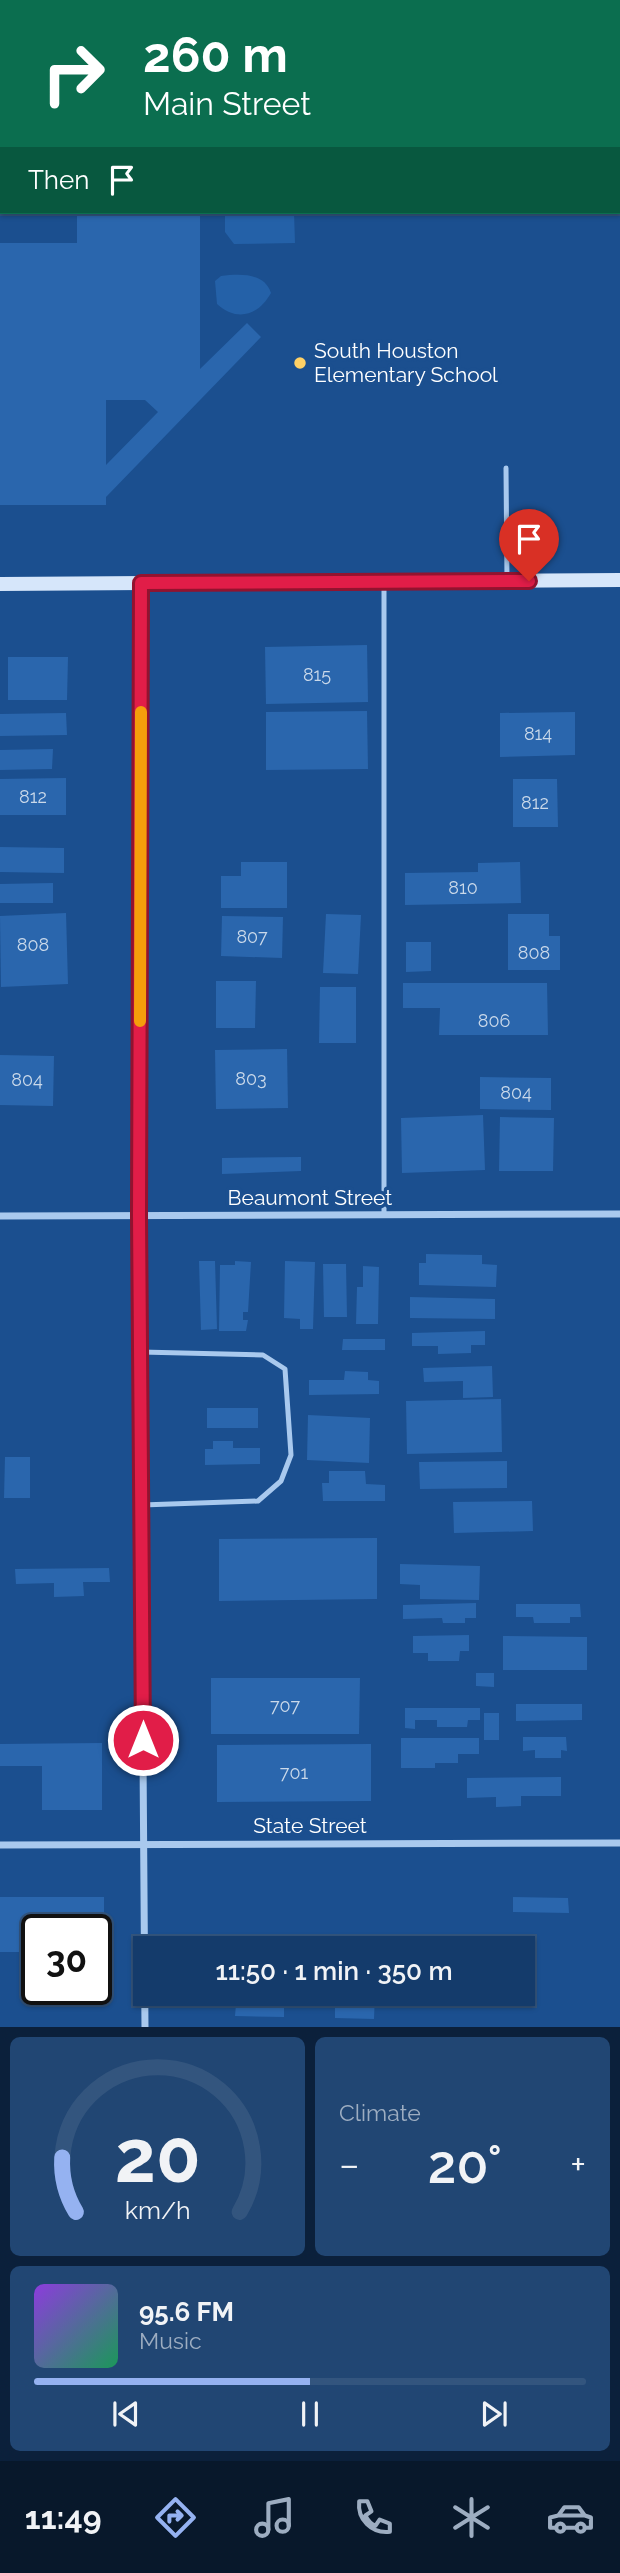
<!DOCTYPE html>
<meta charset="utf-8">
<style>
:root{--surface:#143b6b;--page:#214673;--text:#f1f3f6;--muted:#9dadc1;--line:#33557e;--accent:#95b2f1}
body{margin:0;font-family:Raleway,sans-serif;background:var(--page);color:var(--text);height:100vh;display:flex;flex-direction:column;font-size:26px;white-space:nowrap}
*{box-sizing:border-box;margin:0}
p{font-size:23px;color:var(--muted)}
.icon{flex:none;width:38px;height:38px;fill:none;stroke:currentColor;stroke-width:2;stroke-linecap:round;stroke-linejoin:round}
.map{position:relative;height:2027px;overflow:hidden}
.drawer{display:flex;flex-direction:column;gap:10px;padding:10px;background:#0b203b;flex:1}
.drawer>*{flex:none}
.banner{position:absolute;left:0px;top:0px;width:621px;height:214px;box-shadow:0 2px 5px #0004,0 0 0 2px var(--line);background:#0b6e4f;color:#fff;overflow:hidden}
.speed{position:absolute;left:21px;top:1914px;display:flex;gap:14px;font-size:35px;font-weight:700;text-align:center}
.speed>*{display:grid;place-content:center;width:91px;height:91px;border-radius:50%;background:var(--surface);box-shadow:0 2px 5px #0004,0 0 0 2px var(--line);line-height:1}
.speed .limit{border:4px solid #111;border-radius:10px;background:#fff;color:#111}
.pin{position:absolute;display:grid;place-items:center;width:60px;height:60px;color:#fff;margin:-72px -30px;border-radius:50% 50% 50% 0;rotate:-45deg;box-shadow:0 0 7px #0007}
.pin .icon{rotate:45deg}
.me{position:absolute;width:77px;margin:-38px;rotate:0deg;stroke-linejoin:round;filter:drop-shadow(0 0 5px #0008)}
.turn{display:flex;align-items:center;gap:24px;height:147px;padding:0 28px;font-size:32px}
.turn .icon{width:91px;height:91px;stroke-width:2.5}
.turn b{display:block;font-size:49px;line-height:60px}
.then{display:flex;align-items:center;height:66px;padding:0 28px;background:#0003;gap:14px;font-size:26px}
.big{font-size:52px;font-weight:600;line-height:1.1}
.drawer .widget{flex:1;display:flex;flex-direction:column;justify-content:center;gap:10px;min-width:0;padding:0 24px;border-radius:10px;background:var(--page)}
.drawer .dial{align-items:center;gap:0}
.dial svg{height:182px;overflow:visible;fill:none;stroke:var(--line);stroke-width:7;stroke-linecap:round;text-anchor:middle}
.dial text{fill:var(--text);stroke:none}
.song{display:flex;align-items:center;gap:21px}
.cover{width:84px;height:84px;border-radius:10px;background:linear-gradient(135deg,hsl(270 70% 55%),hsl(150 70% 35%))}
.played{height:7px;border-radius:4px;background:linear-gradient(90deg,var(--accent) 50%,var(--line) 50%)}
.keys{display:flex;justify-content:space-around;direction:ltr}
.heat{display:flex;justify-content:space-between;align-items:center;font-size:38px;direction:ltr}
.drawer .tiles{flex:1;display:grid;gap:10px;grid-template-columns:1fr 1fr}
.widget:last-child{grid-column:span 2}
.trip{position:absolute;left:133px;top:1936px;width:402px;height:70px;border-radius:0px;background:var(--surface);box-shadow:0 2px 5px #0004,0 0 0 2px var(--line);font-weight:600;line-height:70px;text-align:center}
.tab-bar{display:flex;height:112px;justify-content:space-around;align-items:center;background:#08182b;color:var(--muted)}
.tab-bar .icon{width:49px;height:49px}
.tab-bar .current{color:var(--accent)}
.tab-bar b{font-size:32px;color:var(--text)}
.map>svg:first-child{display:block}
.green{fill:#2461a8}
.building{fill:#2a66ad;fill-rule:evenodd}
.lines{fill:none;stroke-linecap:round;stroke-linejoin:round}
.lane{stroke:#a9c9ee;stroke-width:5}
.street{stroke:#a9c9ee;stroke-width:7}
.secondary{stroke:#d6e6fa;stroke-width:14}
.route-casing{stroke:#92132f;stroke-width:18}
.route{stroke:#e11d48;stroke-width:12}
.slow{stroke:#f59e0b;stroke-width:12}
.poi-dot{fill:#ffd166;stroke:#1b4f8f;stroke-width:2.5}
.labels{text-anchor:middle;stroke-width:7;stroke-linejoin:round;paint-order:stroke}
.number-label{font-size:18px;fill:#cad9ea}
.poi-label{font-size:21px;fill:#fff;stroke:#1b4f8f;text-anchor:start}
.street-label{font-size:21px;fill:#fff;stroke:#1b4f8f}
</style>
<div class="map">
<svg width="620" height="2027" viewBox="0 0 620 2027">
<rect width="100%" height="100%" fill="#1b4f8f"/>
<g class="green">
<path d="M225,212H294L295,243L234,244L225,232Z"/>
<path d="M221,276C239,274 264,272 271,293C258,316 237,322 217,304L215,281Z"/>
</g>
<g class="building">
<path d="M77,212H200V369L247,323L261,337L106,497V505H0V243H77ZM106,400H145L158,412L106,465Z"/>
<path d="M367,645L368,702L266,704L265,647Z"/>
<path d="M8,657H68L67,700H8Z"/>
<path d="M367,711L368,769L266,770V712Z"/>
<path d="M575,712V755L500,757V713Z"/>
<path d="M66,713L67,735L0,736V714Z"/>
<path d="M53,749L52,769L0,770V750Z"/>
<path d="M66,778V815H0V779Z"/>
<path d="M513,779H557L558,827H513Z"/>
<path d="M0,847L64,848V873L0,872Z"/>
<path d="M241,862H287V908H221V876H241Z"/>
<path d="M520,862L521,903L405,905V873L478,872V863Z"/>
<path d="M53,883V903H0V884Z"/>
<path d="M66,913L68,984L1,987L0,916Z"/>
<path d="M326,914L361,915L358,974L323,973Z"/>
<path d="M508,914H549V936H560V970H508Z"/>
<path d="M222,916L283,917L282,958L221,956Z"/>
<path d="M406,942H431V971L406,972Z"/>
<path d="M216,981H256L255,1028H216Z"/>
<path d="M403,983H547L548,1035H439L440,1008H403Z"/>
<path d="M320,987H356V1043H319Z"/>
<path d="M287,1049L288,1108L216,1109L215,1050Z"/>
<path d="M0,1055L54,1056L53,1106L0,1105Z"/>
<path d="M480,1077L551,1078V1110L480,1109Z"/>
<path d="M483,1115L485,1170L402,1173L401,1118Z"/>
<path d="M500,1117L554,1118L553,1171H499Z"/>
<path d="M301,1157V1171L222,1174V1158Z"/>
<path d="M426,1254L482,1255V1264L497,1265L496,1287L419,1285V1263H426Z"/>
<path d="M199,1261H215L217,1329L201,1330Z"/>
<path d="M235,1261L251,1262L248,1312H243V1320H248L246,1331H219L220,1265H235Z"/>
<path d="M285,1261L315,1262L313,1329H300V1319L284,1318Z"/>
<path d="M323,1264H346L347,1317H324Z"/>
<path d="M363,1266L379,1267L378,1324H356L357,1287H363Z"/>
<path d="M410,1297L495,1299V1319L410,1318Z"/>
<path d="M485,1331V1345H471V1353L438,1354V1346H412V1333Z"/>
<path d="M343,1339H385V1350H342Z"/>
<path d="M492,1366L493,1397L463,1398V1381L424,1382L423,1368Z"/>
<path d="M345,1371L368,1372V1380L379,1381V1394L309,1395V1380H344Z"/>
<path d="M501,1399L502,1452L407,1454L406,1401Z"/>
<rect x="207" y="1408" width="51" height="20"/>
<path d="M308,1415L370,1418L369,1463L307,1460Z"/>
<path d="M213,1441H233V1448H260V1464L205,1465V1449H213Z"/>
<path d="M5,1457H30V1498H4Z"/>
<path d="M507,1461V1488L420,1489L419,1462Z"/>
<path d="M329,1471H365L366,1484L385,1485V1501H323L322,1483H329Z"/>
<path d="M532,1501L533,1531L454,1533L453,1502Z"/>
<path d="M377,1538V1599L219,1601V1539Z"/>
<path d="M400,1564L480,1566L479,1600L420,1599V1585L400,1584Z"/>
<path d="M109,1568L110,1582H83L84,1596L54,1597V1583L16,1584L15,1569Z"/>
<path d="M476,1603V1618H465V1623H443L442,1618L403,1619V1605Z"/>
<path d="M516,1604H580L581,1617H570V1623H534L533,1617H516Z"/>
<path d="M469,1635V1651H460L459,1661H428V1653H413V1636Z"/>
<path d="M503,1636L587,1637V1670H503Z"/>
<path d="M476,1673H494V1687L476,1686Z"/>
<path d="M211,1678H360L359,1734H211Z"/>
<path d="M516,1704H582V1720L516,1721Z"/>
<path d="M405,1708H480V1720H468L467,1727H437V1720H415V1729L405,1728Z"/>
<rect x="484" y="1713" width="15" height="27"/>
<path d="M523,1737H566L567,1751L561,1750V1758H535V1750L523,1751Z"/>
<path d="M401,1738H479V1754H458V1763H435V1768H401Z"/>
<path d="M102,1743V1810H42V1766H0V1744Z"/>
<path d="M371,1744V1801L217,1802V1745Z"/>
<path d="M561,1777V1796H521V1806L496,1807V1797L467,1798V1778Z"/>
<path d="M0,1897H104V1952H96V1930H37V1952H0Z"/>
<path d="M513,1897L568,1898L569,1913L513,1912Z"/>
<path d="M223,1993H284V2017L235,2016L236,2004L223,2003Z"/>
<path d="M335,1993H375L374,2019L335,2018Z"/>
</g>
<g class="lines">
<g class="lane">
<path d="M506,468L507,580"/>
<path d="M384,582V1215"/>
<path d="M141,1352L263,1355L285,1369L291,1455L281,1481L258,1501L142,1505"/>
</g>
<g class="street">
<path d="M141,583L139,1216L145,2027"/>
<path d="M0,1216L620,1214"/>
<path d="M0,1845L620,1843"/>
</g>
<path class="secondary" d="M0,584L620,580"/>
</g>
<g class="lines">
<defs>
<path id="route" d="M143,1740L139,1216L141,583L529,581"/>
</defs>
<use href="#route" class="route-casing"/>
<use href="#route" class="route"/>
<path class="slow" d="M140,1021L141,712"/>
</g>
<circle class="poi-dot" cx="300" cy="363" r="7"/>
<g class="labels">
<g class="number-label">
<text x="317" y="681">815</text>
<text x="538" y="740">814</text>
<text x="33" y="803">812</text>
<text x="535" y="809">812</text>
<text x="463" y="894">810</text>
<text x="252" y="943">807</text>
<text x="33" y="951">808</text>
<text x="534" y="959">808</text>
<text x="494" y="1027">806</text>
<text x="251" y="1085">803</text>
<text x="27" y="1086">804</text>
<text x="516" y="1099">804</text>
<text x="285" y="1712">707</text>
<text x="294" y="1779">701</text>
</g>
<g class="poi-label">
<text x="314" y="358">South Houston<tspan x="314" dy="24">Elementary School</tspan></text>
</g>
<g class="street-label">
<text x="310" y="1205">Beaumont Street</text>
<text x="310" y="1833">State Street</text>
</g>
</g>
</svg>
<div class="speed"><div class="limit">30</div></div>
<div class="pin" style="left:529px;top:581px;background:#d93025"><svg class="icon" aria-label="arrive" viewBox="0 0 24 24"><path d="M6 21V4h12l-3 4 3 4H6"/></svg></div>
<svg class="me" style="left:143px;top:1740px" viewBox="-20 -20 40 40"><circle r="17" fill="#e11d48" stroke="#fff" stroke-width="3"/><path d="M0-11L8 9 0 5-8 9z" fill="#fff"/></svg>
<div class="trip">11:50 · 1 min · 350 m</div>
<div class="banner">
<div class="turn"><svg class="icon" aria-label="right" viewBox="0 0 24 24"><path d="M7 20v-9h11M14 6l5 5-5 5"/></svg><div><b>260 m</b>Main Street</div></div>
<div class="then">Then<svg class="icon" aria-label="arrive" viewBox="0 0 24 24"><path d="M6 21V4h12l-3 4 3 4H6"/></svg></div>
</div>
</div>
<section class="drawer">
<div class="tiles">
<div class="widget dial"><svg viewBox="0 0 100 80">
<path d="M14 69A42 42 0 1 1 86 69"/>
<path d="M14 69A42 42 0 0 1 8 45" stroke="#95b2f1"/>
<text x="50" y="56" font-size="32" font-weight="700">20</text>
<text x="50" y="72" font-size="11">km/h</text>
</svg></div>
<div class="widget"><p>Climate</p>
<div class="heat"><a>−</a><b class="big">20°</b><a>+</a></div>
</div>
<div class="widget">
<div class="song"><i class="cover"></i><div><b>95.6 FM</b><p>Music</p></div></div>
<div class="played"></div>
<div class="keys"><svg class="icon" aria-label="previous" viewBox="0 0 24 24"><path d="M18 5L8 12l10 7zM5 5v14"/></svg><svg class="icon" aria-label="pause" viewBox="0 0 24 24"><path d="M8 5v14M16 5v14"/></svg><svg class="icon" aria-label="next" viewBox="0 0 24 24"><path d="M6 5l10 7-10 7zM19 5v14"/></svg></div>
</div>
</div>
</section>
<nav class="tab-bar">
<b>11:49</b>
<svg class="icon current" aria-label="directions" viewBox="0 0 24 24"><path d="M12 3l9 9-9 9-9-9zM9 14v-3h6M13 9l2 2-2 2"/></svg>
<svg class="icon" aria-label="music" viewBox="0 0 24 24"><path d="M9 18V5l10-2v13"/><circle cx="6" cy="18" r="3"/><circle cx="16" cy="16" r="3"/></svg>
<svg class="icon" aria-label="phone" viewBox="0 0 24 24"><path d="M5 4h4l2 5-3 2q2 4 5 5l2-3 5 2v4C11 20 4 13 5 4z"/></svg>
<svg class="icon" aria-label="climate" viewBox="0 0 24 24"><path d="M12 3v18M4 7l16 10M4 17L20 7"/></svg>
<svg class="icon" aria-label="car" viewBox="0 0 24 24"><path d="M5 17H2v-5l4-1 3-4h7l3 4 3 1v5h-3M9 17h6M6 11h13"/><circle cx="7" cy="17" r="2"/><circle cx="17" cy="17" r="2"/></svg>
</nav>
